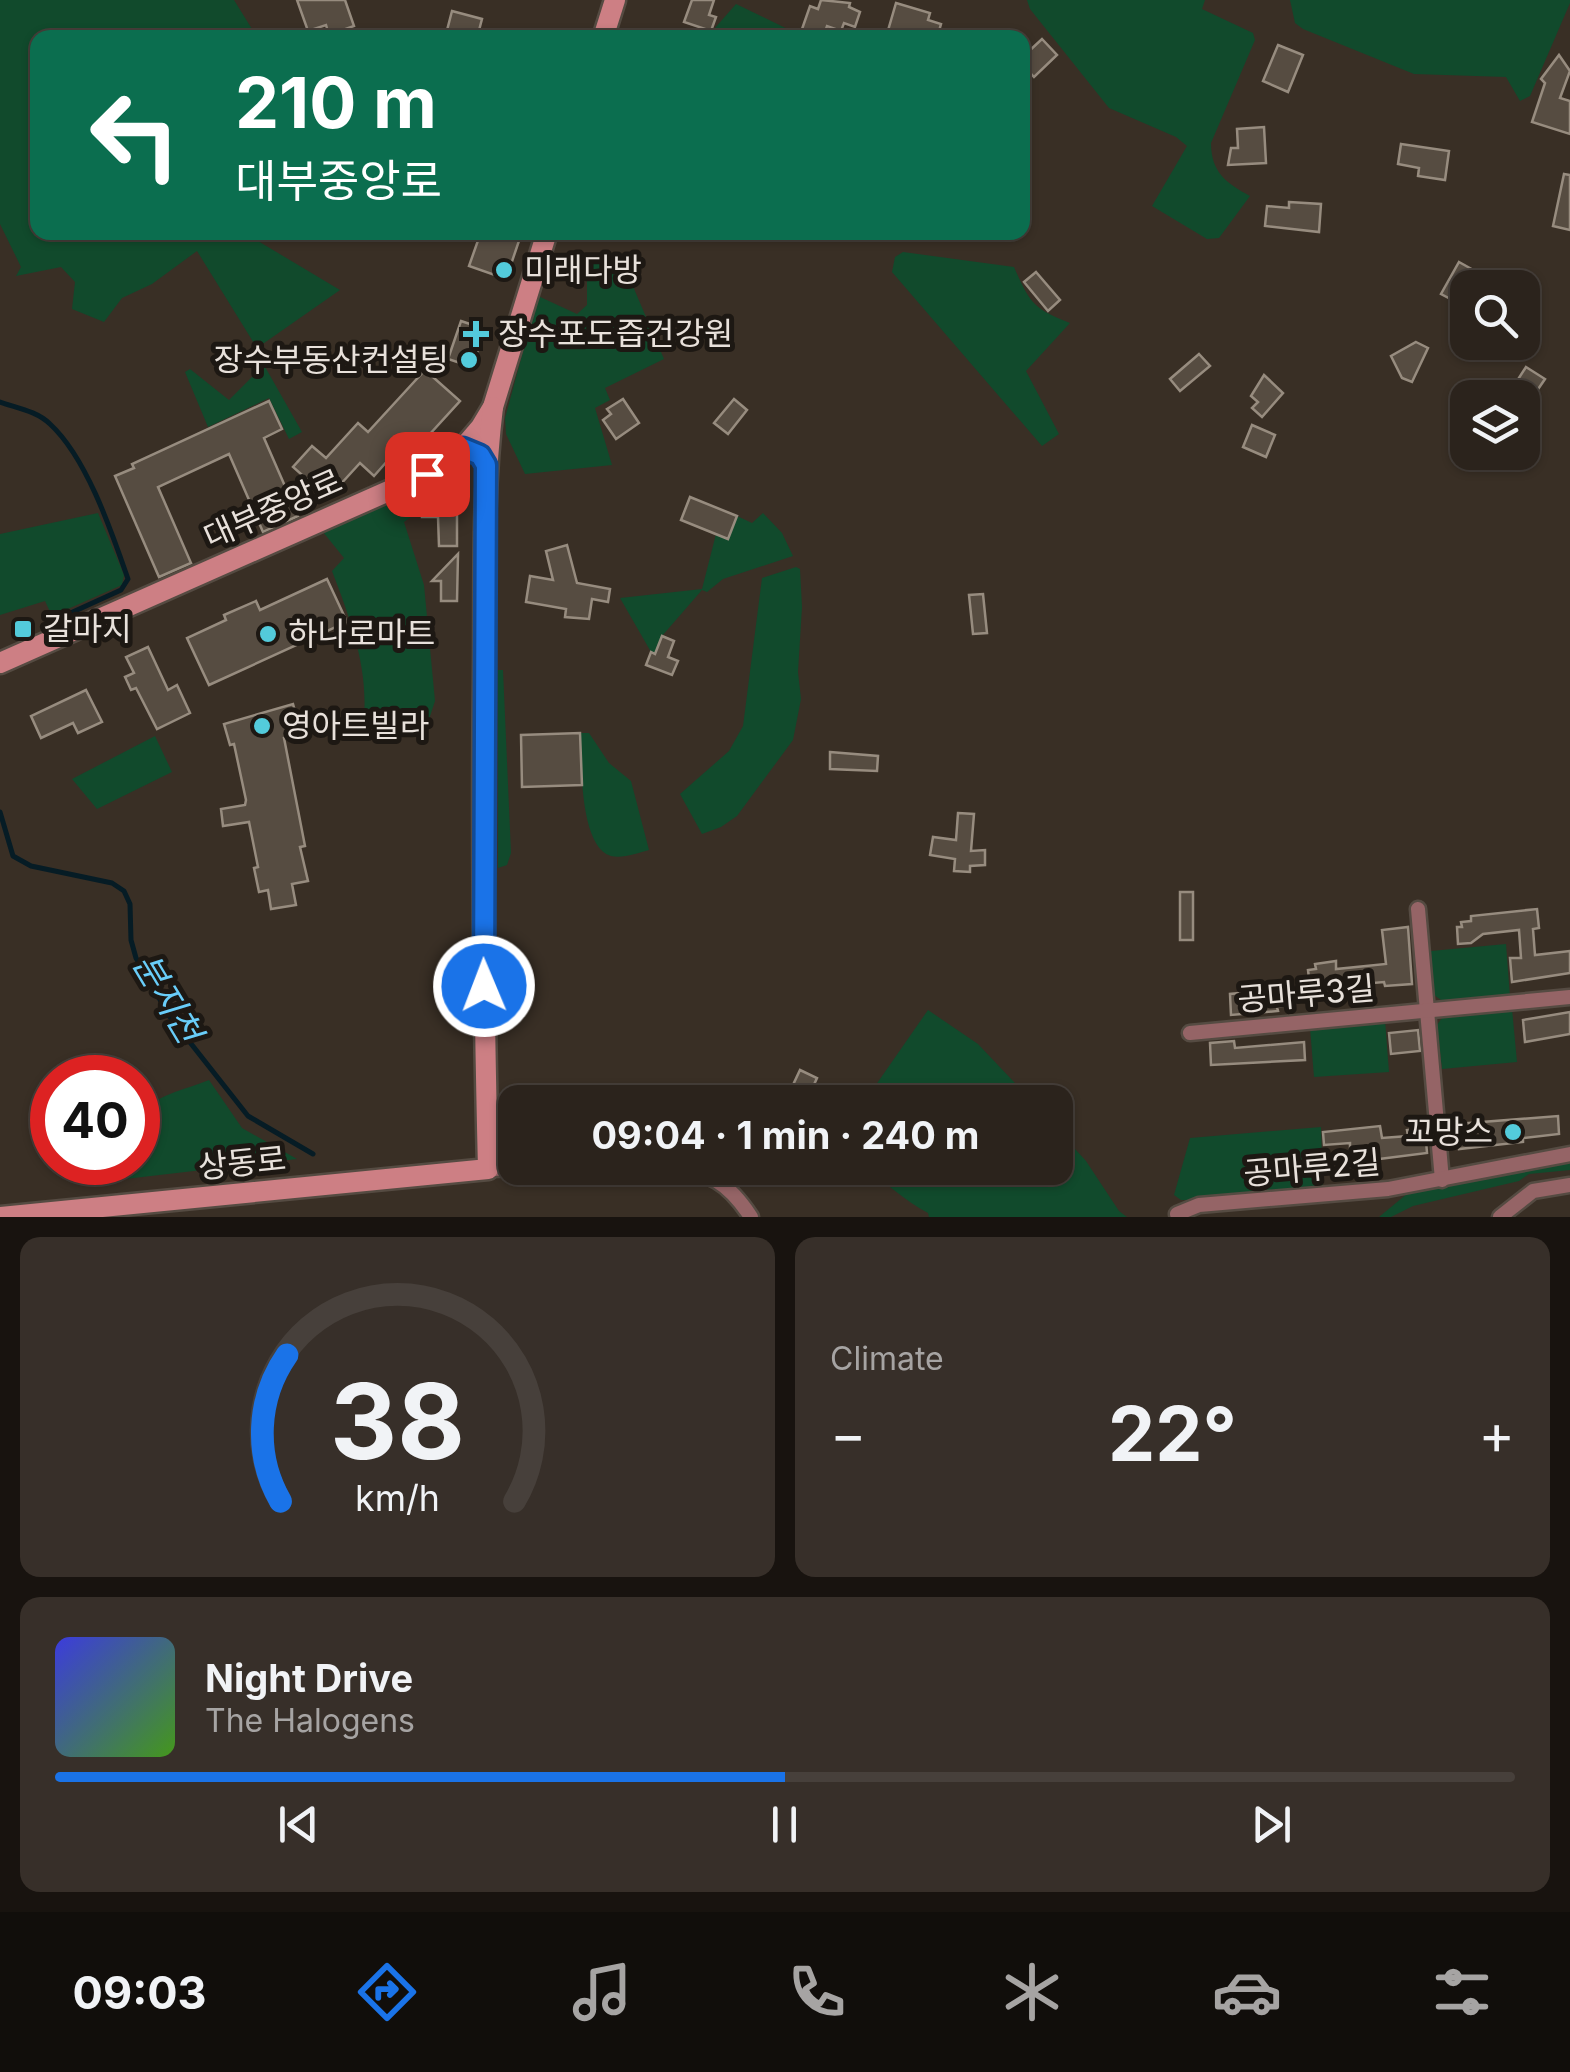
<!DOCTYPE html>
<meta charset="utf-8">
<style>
:root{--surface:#2b231c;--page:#372f29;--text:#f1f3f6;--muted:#a6a4a3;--line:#47403b;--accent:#1a73e8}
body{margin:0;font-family:Inter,"Noto Sans KR",sans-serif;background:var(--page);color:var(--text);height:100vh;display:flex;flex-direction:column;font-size:38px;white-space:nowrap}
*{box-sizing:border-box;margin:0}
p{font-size:32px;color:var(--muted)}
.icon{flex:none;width:55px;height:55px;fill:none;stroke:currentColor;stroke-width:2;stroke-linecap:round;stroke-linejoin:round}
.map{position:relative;height:1217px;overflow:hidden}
.panel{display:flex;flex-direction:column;gap:20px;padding:20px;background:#18130f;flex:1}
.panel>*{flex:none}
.hud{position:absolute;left:30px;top:30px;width:1000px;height:210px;border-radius:20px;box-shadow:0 2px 8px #0004,0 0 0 2px var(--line);background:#0b6e4f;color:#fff;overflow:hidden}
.controls{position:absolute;left:1450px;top:270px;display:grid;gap:20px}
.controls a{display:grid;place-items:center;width:90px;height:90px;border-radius:20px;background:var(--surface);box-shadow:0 2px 8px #0004,0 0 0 2px var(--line);font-size:50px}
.speed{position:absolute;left:30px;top:1055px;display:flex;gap:20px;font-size:50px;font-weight:700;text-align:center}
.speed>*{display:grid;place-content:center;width:130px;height:130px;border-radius:50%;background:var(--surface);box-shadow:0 2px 8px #0004,0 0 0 2px var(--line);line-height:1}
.speed .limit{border:15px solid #d22;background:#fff;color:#111}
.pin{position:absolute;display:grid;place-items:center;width:85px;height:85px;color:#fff;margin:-42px;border-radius:20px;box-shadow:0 5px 15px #0006}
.me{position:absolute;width:110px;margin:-55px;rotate:359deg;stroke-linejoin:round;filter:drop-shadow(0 0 8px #0008)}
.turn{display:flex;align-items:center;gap:35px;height:210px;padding:0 40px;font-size:45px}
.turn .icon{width:130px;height:130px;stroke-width:2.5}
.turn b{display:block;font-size:70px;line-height:85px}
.big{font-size:75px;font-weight:700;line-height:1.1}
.panel .card{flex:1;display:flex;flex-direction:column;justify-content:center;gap:15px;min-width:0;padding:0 35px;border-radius:20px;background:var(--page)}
.panel .dial{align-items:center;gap:0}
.dial svg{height:260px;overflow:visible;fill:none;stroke:var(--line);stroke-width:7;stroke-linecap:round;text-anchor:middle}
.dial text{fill:var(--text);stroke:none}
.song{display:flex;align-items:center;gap:30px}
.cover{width:120px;height:120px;border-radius:15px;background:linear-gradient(135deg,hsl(240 70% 55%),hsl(100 70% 35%))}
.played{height:10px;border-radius:5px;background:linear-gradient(90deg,var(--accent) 50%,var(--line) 50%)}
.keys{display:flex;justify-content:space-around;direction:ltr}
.heat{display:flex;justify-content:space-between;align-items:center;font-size:55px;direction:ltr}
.panel .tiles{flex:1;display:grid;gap:20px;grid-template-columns:1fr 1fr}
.card:last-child{grid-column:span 2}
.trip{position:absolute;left:498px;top:1085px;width:575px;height:100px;border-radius:20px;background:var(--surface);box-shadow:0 2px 8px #0004,0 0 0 2px var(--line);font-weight:700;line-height:100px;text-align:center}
.dock{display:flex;height:160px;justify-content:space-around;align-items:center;background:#110e0b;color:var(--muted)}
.dock .icon{width:70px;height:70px}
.dock .current{color:var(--accent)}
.dock b{font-size:45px;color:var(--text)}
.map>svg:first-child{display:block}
.green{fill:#114a2c}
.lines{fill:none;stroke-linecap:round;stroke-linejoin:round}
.stream{stroke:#061c25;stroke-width:5}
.building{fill:#564c41;stroke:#978c7f;stroke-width:2.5}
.street-casing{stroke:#554b42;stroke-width:19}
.secondary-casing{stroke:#554b42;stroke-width:25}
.street{stroke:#956466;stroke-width:14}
.secondary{stroke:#cd7f84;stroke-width:20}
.route-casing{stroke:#114b97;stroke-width:25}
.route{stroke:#1a73e8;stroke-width:18}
.poi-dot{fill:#53cbdb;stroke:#1d1813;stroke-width:4}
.labels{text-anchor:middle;stroke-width:10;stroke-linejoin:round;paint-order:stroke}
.poi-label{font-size:32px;fill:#e8e1db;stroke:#1d1813;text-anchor:start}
.street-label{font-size:32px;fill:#e8e1db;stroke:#1d1813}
.water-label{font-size:35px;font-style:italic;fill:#69cdf9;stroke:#1d1813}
</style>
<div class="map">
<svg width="1570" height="1217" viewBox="0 0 1570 1217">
<rect width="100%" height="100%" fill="#392f25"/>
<g class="green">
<path d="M0,0H234L257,37L38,38V232L254,233L258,241L340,290L257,348L197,251L152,284L122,298L104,322L72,309L75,282L61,267L16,276L21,267L0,224Z"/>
<path d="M1027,0H1205L1202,9L1253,33L1255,40L1211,143C1211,172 1226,183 1250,196L1219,238L1207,239L1152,206L1187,146L1176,137L1109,108L1030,9Z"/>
<path d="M1290,0H1570V3L1530,96L1520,101L1506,77L1414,74L1303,29L1295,23Z"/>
<path d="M736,4L804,37H707Z"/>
<path d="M903,252L1014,267C1030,304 1034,309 1070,323L1026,371L1059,434L1042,446L892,272L895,257Z"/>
<path d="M587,255L614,257L623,263L664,359L605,388L610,400L595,408L612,465L525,474L506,434L505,418L538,296L577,314L587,305Z"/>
<path d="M264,365L302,432L289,439L269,398L208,427L185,372L190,369L229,400Z"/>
<path d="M404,497L411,517L404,522L424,585L435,701L429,719L388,735L364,717C368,666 350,618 332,571L344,558L323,532Z"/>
<path d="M98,513L124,575L122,585L52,616L45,601L0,615V534Z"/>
<path d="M763,513L782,533L793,556L723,579L707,592L702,590L662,636L655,654L651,652L620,598L702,589L716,534L728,538L737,516L752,523Z"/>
<path d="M796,567L800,569L802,607L798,672L801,699L793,740L737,816L721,827L702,834L680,794L729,751L743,726L762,578Z"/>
<path d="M498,670H503L511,853L507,865L498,868Z"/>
<path d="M581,733H589L609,763L631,781L649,850C638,853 622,859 611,856C579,847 581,760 581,733Z"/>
<path d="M155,736L172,772L97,809L72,779Z"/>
<path d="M1506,944L1510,997L1444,1002L1434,995L1431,951Z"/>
<path d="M1512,1009L1517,1062L1442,1069L1437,1025L1444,1015Z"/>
<path d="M928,1010L978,1044L1033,1102H864Z"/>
<path d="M1385,1020L1389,1072L1314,1077L1310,1028Z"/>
<path d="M209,1080L242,1128L297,1159L108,1181L116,1163L138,1162V1117C153,1095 185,1090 209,1080Z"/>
<path d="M1055,1127L1086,1161L1119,1211L1127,1217H929L928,1213C905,1201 886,1182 863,1168H1055Z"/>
<path d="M1321,1127L1323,1190L1188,1200H1181L1174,1195L1190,1138Z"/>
<path d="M1570,1162V1170L1529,1174L1519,1181L1413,1206L1391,1217H1379L1408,1193Z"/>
</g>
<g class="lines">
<g class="stream">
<path d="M0,402C17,408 37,411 50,424C87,458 112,533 128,579L121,590L64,616"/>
<path d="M0,812L13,856L31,866L112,883L124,891L130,904L131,940L136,958L170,1017L248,1116L313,1154"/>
</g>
</g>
<g class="building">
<path d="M297,0H345L354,26L329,35L326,25L308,31Z"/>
<path d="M692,0H714L709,15L716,17L711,31L684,22Z"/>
<path d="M821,0L850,3L849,7L860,12L855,27L844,23L841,31L827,26L823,38L801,32L810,6L818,9Z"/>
<path d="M896,3L930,13L928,20L941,24L937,38H900L887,34Z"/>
<path d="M452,11L482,19L477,38H445Z"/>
<path d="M1042,39L1057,55L1034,77L1023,65L1030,57L1027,53Z"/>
<path d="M1278,45L1303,55L1288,92L1263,81Z"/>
<path d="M1559,55L1570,71L1560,98L1570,101V134L1532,122L1545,83L1541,79Z"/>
<path d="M1264,127L1266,163L1228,165L1231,148H1238L1237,129Z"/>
<path d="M1401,144L1449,151L1445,180L1418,176L1419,168L1398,164Z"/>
<path d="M1564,174L1570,175V230L1553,226Z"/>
<path d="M1289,202L1321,204L1319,232L1265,226L1267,206L1289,208Z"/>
<path d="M481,232H522L506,279L469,266Z"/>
<path d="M1459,262L1475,271L1466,286L1468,308L1441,294Z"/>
<path d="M1036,272L1060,300L1048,311L1024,282Z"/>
<path d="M461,321L485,329L472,367L448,359Z"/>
<path d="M1416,342L1428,348L1412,382L1402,378L1391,356Z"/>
<path d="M1199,354L1210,366L1180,391L1170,379Z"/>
<path d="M1526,367L1545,379L1532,398H1506Z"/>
<path d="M425,370L460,401L407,459L397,450L374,476L360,463L328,498L293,467L312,446L326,458L358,423L368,432Z"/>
<path d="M1264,375L1283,393L1262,417L1252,408L1258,402L1251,396Z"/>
<path d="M623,399L639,423L616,439L603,420L611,414L607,409Z"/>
<path d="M734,399L747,410L728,434L714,423Z"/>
<path d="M269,401L282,429L264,438L298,516L263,532L229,454L158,487L191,563L159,577L115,476L134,468L132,464Z"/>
<path d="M1252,425L1275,435L1266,457L1243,447Z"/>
<path d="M436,496H450V502H457V546H439L438,517H422V501L436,500Z"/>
<path d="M690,497L737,516L728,539L681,520Z"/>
<path d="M567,545L577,583L610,589L608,602L592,599L589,619L565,617L566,609L526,602L530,576L553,580L546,551Z"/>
<path d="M458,554L457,601H441V581H432Z"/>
<path d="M327,579L347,622L209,685L187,638L226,620L224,615L256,601L260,610Z"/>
<path d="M983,594L987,633L973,634L969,595Z"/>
<path d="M662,636L674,641L668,657L678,661L672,675L646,665L651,652L655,654Z"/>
<path d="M148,647L168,690L177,685L190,713L157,729L136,688L131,690L125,677L134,673L126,657Z"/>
<path d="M86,690L102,722L78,733L73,723L41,738L31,716Z"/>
<path d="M293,704L301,733L284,738L305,846L300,847L308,881L292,884L296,905L271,909L268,890L259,892L254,868L258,867L249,822L223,826L221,809L245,805L246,800L234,744L230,745L224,724Z"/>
<path d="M580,733L582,785L522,787L521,735Z"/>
<path d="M830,752L878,756L877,771L830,769Z"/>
<path d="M958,813L974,814L971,851L985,850V865L970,866V872L954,871L955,859L930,855L933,837L956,840Z"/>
<rect x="1180" y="892" width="13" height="48"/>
<path d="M1537,909L1539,928L1533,929L1535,955L1570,951V973L1512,982L1510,958H1521L1519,930L1483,934L1471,943L1458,944L1457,927H1462L1461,922L1471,921V916Z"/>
<path d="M1408,927L1412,984L1385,986L1384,982L1361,984L1360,981L1310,987L1308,970L1316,969L1315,964L1336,961V969L1386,964L1382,930Z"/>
<path d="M1282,989L1283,1006L1277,1007L1278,1011L1231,1015L1230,994Z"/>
<path d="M1570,1012V1034L1525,1042L1523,1020Z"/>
<path d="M1418,1030L1420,1051L1391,1054L1389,1033Z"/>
<path d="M1234,1041L1235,1048L1304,1042L1305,1060L1211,1065L1210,1043Z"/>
<path d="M800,1070L817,1078L806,1102H785Z"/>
<path d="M1558,1116L1559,1134L1523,1138V1142L1459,1149L1457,1124Z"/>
<path d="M1380,1126L1382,1138L1408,1136L1407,1130L1425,1128L1427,1153L1363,1161L1362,1147L1350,1148V1143L1324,1145L1323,1132Z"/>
</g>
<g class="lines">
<defs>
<g id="street">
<path d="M1418,909L1442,1180"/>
<path d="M1190,1033L1570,997"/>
<path d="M668,1168C710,1172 728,1182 751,1217"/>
<path d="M488,1169L533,1168"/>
<path d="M1177,1214L1199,1205L1388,1189L1570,1154"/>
<path d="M1500,1217L1533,1191L1570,1185"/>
</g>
<g id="secondary">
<path d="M603,38L615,0"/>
<path d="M0,663L427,474L463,448L481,427L493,407L547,232"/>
<path d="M1,1217L488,1169C484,1004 482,839 484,673C485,584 482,495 493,407"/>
</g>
</defs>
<use href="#street" class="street-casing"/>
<use href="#secondary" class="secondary-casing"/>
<use href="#street" class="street"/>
<use href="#secondary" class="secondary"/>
</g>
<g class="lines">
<defs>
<path id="route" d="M427,474L463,448L480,455L486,465L484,986"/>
</defs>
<use href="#route" class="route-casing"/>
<use href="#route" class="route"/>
</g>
<g class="poi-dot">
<circle cx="504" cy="270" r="10"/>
<path d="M471 319h10v10h10v10h-10v10h-10v-10h-10v-10h10z"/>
<circle cx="469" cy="360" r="10"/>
<rect x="13" y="619" width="20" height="20" rx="5"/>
<circle cx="268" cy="634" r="10"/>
<circle cx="262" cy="726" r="10"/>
<circle cx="1513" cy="1132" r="10"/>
</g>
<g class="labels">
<g class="poi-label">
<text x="524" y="281">미래다방</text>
<text x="498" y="345">장수포도즙건강원</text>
<text x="449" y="371" text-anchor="end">장수부동산컨설팅</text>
<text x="43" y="640">갈마지</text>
<text x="288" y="645">하나로마트</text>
<text x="282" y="737">영아트빌라</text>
<text x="1493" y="1143" text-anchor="end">꼬망스</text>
</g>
<g class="street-label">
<text transform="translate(273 509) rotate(-24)" y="11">대부중앙로</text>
<text transform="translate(1306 994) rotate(-5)" y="11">공마루3길</text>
<text transform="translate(242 1163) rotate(-6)" y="11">상동로</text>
<text transform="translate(1312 1168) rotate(-5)" y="11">공마루2길</text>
</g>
<g class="water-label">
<text transform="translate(167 998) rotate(59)" y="12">분지천</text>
</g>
</g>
</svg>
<div class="controls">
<a><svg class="icon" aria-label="search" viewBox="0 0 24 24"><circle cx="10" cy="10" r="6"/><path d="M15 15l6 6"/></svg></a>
<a><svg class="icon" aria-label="layers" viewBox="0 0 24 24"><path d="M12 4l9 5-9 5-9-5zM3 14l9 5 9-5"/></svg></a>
</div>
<div class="speed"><div class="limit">40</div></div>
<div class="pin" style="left:427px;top:474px;background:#d93025"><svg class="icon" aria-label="arrive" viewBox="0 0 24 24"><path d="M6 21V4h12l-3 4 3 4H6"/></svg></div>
<svg class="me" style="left:484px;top:986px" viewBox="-20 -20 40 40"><circle r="17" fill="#1a73e8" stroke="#fff" stroke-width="3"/><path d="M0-11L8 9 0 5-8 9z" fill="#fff"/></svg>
<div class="trip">09:04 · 1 min · 240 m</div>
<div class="hud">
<div class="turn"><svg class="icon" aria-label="left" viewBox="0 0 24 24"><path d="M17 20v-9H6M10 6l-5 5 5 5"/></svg><div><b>210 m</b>대부중앙로</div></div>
</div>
</div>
<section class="panel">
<div class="tiles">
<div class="card dial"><svg viewBox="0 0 100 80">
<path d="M14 69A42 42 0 1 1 86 69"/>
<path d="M14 69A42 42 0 0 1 16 24" stroke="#1a73e8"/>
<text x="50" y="56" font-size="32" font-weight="700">38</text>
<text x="50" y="72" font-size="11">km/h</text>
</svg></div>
<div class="card"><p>Climate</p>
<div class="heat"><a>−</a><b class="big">22°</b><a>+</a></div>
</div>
<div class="card">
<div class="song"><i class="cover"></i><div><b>Night Drive</b><p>The Halogens</p></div></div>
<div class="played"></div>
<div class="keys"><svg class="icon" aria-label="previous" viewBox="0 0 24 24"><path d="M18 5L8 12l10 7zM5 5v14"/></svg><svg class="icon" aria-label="pause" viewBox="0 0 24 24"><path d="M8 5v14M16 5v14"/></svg><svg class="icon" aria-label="next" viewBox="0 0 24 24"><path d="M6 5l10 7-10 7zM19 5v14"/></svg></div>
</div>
</div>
</section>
<nav class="dock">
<b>09:03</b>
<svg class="icon current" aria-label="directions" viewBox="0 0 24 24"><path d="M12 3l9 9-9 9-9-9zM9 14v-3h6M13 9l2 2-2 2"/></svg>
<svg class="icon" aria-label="music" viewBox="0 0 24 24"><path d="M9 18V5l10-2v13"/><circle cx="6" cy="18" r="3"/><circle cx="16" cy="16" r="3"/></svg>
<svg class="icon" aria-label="phone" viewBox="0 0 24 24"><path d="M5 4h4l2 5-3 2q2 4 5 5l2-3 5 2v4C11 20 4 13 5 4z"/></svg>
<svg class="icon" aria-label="climate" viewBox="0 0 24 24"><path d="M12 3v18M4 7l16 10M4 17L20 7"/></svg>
<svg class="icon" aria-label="car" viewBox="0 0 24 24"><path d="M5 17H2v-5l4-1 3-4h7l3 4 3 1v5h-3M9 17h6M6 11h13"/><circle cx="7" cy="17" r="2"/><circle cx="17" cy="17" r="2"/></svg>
<svg class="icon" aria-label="filters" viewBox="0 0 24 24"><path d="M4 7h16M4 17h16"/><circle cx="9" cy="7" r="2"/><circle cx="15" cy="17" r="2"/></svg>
</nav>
